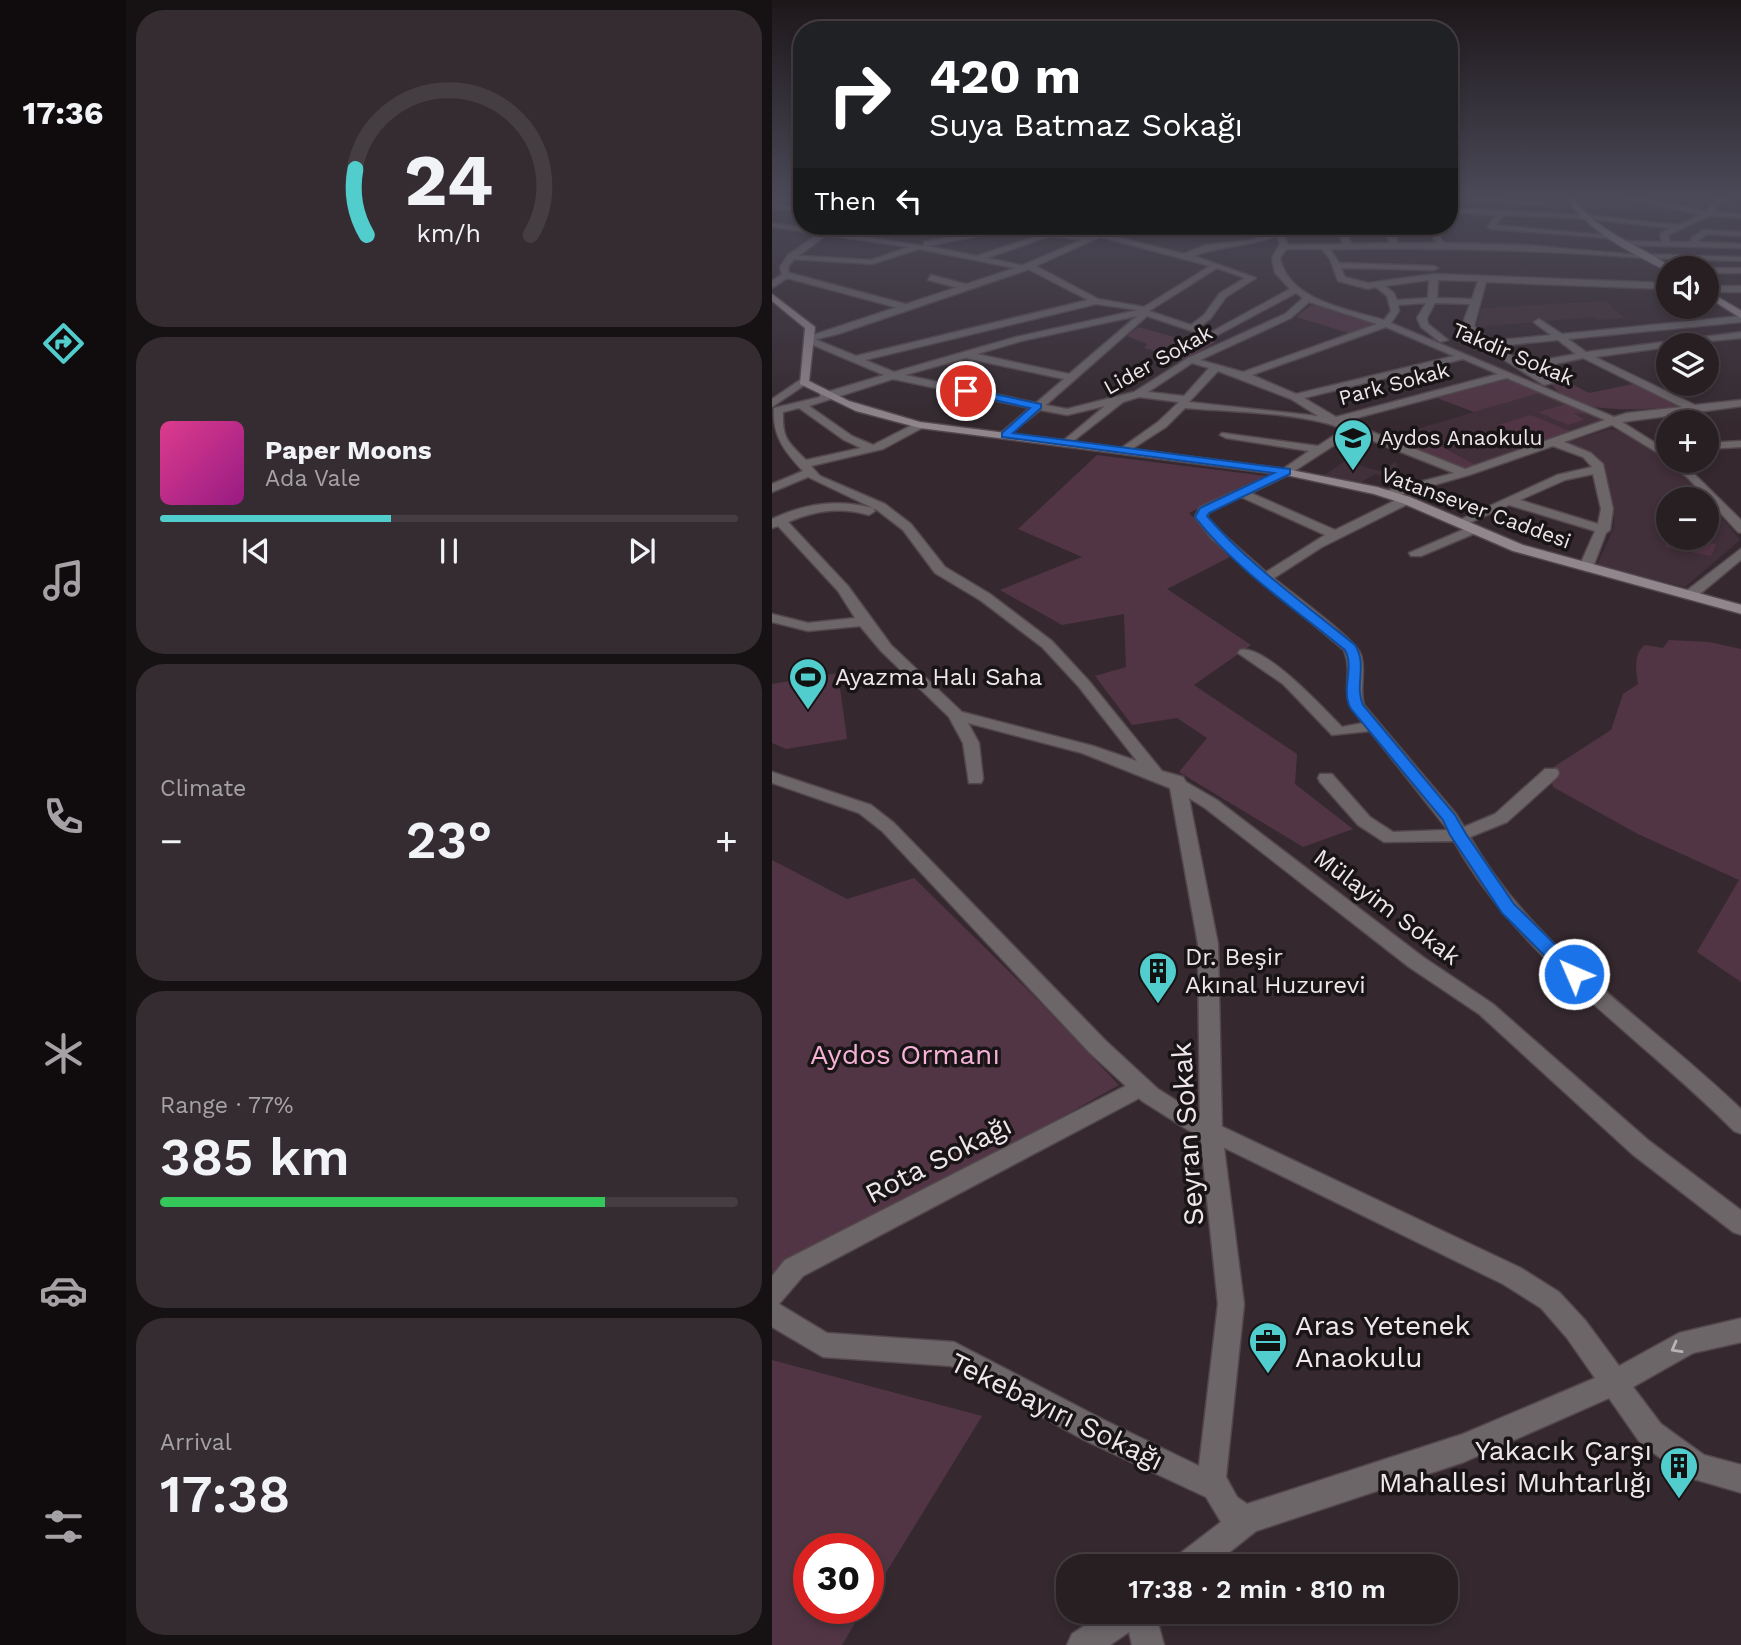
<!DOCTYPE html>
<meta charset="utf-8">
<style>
:root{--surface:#281f23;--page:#342c30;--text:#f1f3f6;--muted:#a5a2a6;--line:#443d41;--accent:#52cdcd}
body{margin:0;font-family:"Work Sans",sans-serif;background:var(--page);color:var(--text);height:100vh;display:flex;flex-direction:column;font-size:26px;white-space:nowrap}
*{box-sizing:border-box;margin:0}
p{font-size:23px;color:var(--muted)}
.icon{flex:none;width:38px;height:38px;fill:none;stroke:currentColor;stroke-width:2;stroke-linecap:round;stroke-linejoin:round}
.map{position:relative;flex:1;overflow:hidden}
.sheet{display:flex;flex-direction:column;gap:10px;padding:10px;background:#161113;width:646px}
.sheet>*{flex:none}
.guide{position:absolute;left:21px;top:21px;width:665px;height:214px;border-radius:28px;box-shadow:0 4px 10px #0003,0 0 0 2px var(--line);background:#202124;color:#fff;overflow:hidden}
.tools{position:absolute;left:884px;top:256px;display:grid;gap:14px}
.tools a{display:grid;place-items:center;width:63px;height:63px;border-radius:50%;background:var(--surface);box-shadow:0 4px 10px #0003,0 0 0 2px var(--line);font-size:35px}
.speed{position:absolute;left:21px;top:1533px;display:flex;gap:14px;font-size:35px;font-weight:700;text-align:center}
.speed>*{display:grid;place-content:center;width:91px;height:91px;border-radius:50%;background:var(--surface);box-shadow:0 4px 10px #0003,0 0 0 2px var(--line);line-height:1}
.speed .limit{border:10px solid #d22;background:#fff;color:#111}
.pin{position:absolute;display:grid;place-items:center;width:60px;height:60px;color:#fff;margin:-30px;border:4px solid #fff;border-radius:50%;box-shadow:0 2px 7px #0007}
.me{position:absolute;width:77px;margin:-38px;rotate:315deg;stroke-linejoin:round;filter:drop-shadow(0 0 5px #0008)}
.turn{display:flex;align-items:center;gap:24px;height:147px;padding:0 21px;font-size:32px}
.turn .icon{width:91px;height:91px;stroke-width:2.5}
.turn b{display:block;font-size:49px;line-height:60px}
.then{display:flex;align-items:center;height:66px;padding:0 21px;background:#0003;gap:14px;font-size:26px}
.big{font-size:52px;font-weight:600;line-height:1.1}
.sheet .widget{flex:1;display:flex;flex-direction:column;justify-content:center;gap:10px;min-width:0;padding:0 24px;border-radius:28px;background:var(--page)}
.sheet .dial{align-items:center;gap:0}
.dial svg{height:182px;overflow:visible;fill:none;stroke:var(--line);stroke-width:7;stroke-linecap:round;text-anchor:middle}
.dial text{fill:var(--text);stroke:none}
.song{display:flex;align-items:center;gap:21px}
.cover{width:84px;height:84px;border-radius:10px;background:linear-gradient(135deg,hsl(330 70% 55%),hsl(310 70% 35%))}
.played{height:7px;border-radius:4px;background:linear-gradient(90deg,var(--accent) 40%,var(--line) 40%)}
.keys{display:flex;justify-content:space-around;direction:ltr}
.heat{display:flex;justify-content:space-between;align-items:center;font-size:38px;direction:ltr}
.charge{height:10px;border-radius:5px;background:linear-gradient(90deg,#34c759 77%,var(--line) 0)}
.trip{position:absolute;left:284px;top:1554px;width:402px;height:70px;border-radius:28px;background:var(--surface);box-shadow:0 4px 10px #0003,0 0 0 2px var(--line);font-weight:600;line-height:70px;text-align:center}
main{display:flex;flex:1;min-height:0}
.dock{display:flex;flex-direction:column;width:126px;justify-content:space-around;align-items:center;background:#100c0e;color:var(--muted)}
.dock .icon{width:49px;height:49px}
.dock .active{color:var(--accent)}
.dock b{font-size:32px;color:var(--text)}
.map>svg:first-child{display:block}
.built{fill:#412f39}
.green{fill:#513544}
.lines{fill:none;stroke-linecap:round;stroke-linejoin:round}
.minor-casing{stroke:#53474d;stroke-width:3}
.tertiary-casing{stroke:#53474d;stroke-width:3}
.secondary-casing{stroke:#53474d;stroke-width:3}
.minor{fill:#6c6669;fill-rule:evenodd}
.tertiary{fill:#6c6669;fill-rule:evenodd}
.secondary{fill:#90868b;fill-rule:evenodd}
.oneway{stroke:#bab3b6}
.route{fill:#1a73e8;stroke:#114b97;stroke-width:2}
.labels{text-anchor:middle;stroke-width:7;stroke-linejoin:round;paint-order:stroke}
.far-street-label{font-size:21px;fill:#eee6ea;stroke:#191416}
.far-poi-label{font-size:21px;fill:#eee6ea;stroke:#191416;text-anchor:start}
.poi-label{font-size:24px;fill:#eee6ea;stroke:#191416;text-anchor:start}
.street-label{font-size:24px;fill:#eee6ea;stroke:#191416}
.near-park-label{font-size:28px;fill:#f5b1d6;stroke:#191416}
.near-street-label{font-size:28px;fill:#eee6ea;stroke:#191416}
.near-poi-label{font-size:28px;fill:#eee6ea;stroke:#191416;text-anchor:start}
</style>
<main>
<nav class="dock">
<b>17:36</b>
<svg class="icon active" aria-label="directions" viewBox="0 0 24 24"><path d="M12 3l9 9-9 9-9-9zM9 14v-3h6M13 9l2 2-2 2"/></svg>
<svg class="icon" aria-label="music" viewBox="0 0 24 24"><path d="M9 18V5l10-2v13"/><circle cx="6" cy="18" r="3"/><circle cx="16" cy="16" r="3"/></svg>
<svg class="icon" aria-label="phone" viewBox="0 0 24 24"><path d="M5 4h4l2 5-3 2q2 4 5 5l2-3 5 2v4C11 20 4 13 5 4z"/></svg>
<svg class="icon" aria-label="climate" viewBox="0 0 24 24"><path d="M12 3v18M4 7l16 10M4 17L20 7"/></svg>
<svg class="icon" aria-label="car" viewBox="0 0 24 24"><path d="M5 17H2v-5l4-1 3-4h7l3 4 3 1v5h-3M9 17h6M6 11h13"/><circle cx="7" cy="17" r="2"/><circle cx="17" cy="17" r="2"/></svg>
<svg class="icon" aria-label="filters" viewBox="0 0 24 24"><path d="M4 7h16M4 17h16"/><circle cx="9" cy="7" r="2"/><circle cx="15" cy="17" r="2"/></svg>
</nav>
<section class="sheet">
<div class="widget dial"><svg viewBox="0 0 100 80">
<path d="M14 69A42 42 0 1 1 86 69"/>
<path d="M14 69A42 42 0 0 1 9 40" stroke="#52cdcd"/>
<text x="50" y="56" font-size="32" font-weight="700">24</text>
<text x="50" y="72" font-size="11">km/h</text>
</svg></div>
<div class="widget">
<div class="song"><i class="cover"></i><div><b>Paper Moons</b><p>Ada Vale</p></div></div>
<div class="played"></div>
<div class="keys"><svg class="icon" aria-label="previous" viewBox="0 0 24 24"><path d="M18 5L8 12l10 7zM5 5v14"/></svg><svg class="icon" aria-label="pause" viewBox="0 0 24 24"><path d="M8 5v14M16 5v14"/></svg><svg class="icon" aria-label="next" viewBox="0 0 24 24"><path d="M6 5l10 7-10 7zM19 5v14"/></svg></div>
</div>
<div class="widget"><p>Climate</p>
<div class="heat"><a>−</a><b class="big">23°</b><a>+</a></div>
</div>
<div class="widget"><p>Range · 77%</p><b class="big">385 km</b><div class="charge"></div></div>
<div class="widget"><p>Arrival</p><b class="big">17:38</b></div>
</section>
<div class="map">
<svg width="970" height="1645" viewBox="0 0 970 1645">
<rect width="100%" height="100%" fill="#35292f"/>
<g class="built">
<path d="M833,301L852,318L825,320L822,317L705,327L709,309L714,308Z"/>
<path d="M767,393L835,421L704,465L641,430Z"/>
<path d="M838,429L849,431L890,456L914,476L934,499H896V537H934L935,500L968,540L913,587L825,565L842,527V511L832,465L819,454L793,443Z"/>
<path d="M573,461L607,471L624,462L629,486L623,487L622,480L603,474L586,484L551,476Z"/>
</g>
<g class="green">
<path d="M544,305L549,306L608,324L583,335L524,317L538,306Z"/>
<path d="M367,327L409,339L417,338L418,332L444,342L413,360L372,348L375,344L355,336Z"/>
<path d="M810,358L811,360L770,368L817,393L866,383L910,406C877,409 814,416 787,392C780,386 773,375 767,367Z"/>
<path d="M733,380L745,381L771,392L702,412L665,398Z"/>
<path d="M795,404L819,414L802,413L812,420L796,425L766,412Z"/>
<path d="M759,415L800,432L767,443L725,425Z"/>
<path d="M645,433L704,465L692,468L619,439Z"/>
<path d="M325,455L494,476L417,513L458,557L395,589L479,645L422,685L525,754L523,784L581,829L531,847L407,772L435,738L405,718L360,725L323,676L354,667L352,614L290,625L228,590L310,557L246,529Z"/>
<path d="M898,537L944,544L939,556L893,547Z"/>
<path d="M897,640L937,642L969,649V982L925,952L967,880L866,834L781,787L777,770L839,730L851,694L866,684C864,671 861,654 873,645L891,648Z"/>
<path d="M66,673L75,739L14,749L0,743V684Z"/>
<path d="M0,860L75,899L142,878L259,993L347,1085L0,1279Z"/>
<path d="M0,1360L210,1416L96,1602V1549H37V1608H92L70,1645H0Z"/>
</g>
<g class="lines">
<defs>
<g id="minor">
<path d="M30,196V198L0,201V197Z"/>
<path d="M847,196H860L934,211L947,196H954L941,212L970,214V218L937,216L896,235L898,242H919L920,237L932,230L970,232V236L934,234L927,240V242L970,244V248L849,245L846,241L890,242L888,234L898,228L814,219L731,215L724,225L841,236L837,238L719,229L715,227L724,215L677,212V208L814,215L906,225L929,215Z"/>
<path d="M700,198L770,201L774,203L770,205L697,202Z"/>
<path d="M0,203L30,208V212L0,207Z"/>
<path d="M0,223L152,246V242L201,233L171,226H186L211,232L258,226L155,246L205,256L277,232L316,237L319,241L278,236L215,258L253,266L260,264L326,299L372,307L438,266L325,236V232L412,254L434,245L481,240L500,232L489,226H499L510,230L516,245L571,244L565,226H573L579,244L618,243L611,226H619L626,243H665L653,226H661L672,243L753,245L877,256L873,258C768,250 664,247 558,249L567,263L662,266L666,268L662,270L569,268L573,277L596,283L662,274L896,283V289L714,282L702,326L719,341L779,335L764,324L762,322L767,319L790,334L970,316V322L796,339L814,352L970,332V338L896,345V347L823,357L923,405L970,400V406L850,422L896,451V460H908L970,521V533L966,532L916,478L897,462L895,460L896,459L840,425L792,442L819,453L831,464L841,509L838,530L834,533L821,567L814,571L807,567L823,531L737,505L693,525L689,526L683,522L785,475L820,467L811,457L781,446L697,475L617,498L613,497V491L682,473L581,433L516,475L479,493L563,530L630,497H638V503L550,547L502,578C519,593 583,638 589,655C594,672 587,689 592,705L684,814L692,827L723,814L773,769H785L787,773L785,777L735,822L698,837C762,950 878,1021 970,1110V1134L962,1131C868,1036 748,960 682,841L612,842L586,825L548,782L546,778L548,774H560L598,817L621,832L676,830L598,731L560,735L511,684L466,653L468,650C493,644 552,709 570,727L591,723C562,688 584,682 572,650L440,539L423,517L428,507L508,471L537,451L454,438L448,435L450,433L546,446L572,429C529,412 460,412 413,408L394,427L352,454L346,451L348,449L386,422L407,402L367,397L351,402L295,446L289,443L291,441L333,406L295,415L268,410L233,438L227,435L229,433L258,408L121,379L37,406L80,436L101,445L144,423H152V427L111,449L39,466L48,476L113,504L139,524L173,567L218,594L280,641L317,681L390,771L411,777L414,782L445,800L651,957L721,1004L876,1140L970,1211V1235L961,1232L860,1154L707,1014L637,967L433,808L417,798L446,944L450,1132L472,1304L454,1477L465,1497L475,1504L691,1434L842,1370L851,1374L855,1383L851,1392L692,1462L484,1531L440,1566H402L406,1555L449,1522L434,1497L312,1440L179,1366L51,1357L0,1327V1276L13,1260L369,1078L377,1081L380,1087L377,1093L31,1276L7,1304L55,1333L182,1342L332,1420L427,1466L446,1304L428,1132L426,944L398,788L310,753L196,723L207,743L211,779L209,783H197L191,743L177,717L109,651L88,626L36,631L0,622V614L36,623L83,618L66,591L6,526L0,528V519C34,503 65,499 101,508L103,511L97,515C67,507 45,510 16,522L76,586L119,645L190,712L321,746L365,761L307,687L270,647L208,600L163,573L131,530L105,510L36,477L0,492V484L31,471C13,452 0,436 2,408L48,397V394L112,375L34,342V338H40L84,356L316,300L256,269L252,270L147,249L100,264L19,259L16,255L99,260L137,247L0,227ZM505,236L508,244L500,258L503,273L518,289L432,336L440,338L524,293L531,298L513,314L416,358L362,392L295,409L274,405L375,316L432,335V331L426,328L438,319L454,297L484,278L422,256C449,245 477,247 505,236ZM514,249H550L558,259L566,281L596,289L604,287L615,296L619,311L612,320C576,309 517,301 508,258ZM445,268L473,278L448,293L432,315L419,325L377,311ZM657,280L656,298L625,300L622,293L613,286ZM666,280L706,281L700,299L665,298ZM537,302L605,324L471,372L428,360L519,318ZM654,303L645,318L649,327L668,342L676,340L656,324L655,318L663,303L698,304L692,320L694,329L726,356L772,385L781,383L769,367L811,358L910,407L855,413L842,417L619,323L627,311L626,305ZM324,304L366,310L244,337L122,372L93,360ZM365,316L297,374L205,354L249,341ZM614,327L682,356L524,394L480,375ZM786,340L804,354L765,361L758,366L760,369L725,346ZM194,358L198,359L292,379L264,403L133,375ZM691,359L726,374L564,417L532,398ZM420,363L437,368L412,396L376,392ZM446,371L519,399L546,416L417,402ZM735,378L833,420L693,469L573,421ZM27,408L72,440L89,448L34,460C16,442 10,439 11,412ZM821,474L829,509L826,524L748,500L793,480ZM469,497L553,535L494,572L450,533L435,517L437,512Z"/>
<path d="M143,226H151L158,234L151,236Z"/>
<rect x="934" y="268" width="36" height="5"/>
<path d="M14,272L137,305L138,307L134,310L11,277Z"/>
<path d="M159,275L197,285L198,287L194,290L156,280Z"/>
<rect x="934" y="286" width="36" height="6"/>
<path d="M970,441V447L934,449V443Z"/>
<path d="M702,525L706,526V532L649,556H639L637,553Z"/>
<path d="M970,548V559L923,598H913V592Z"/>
<path d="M333,1612H383L392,1645H360L357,1632L338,1645H295L300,1634Z"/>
</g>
<g id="tertiary">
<path d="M58,226H67L22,259L16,267L17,277L0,288V281L10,274L8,267L16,255Z"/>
<path d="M342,226H352L255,270L66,334L37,341L32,338L249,266Z"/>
<path d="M870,254L970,257V261L873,258Z"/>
<path d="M28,380L37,382L0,407V399Z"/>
<path d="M0,772L99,805L122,823L334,1041L386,1089L432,1118L749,1268L787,1292L813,1320L847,1366L907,1333L970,1318V1342L921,1353L861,1387L889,1424L932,1455L970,1465V1493L915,1477L869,1444L795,1338L769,1308L731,1284L416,1130L370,1101L318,1053L110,831L87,813L0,783Z"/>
</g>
<g id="secondary">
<path d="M793,196H799C828,235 864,242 900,268L893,270C856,251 816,232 793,196Z"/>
<path d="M934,290L970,311V319L934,296Z"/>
<path d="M0,294L43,327L37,381L77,401L148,422L514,469L605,487L638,497L751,545L970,605V614L741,551L630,503L602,494L514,475L148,428L84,411L28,384L33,328L0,301Z"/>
</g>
</defs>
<use href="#minor" class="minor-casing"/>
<use href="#tertiary" class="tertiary-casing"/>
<use href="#secondary" class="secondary-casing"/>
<use href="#minor" class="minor"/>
<use href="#tertiary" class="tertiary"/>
<use href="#secondary" class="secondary"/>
</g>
<defs><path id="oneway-chevron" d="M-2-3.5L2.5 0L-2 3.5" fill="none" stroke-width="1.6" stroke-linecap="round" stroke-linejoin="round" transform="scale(1.75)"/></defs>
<use class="oneway" href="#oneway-chevron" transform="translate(904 1348) rotate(151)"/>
<linearGradient id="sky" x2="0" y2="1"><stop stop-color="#1d171a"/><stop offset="0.46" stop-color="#4b4958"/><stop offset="1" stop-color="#4b4958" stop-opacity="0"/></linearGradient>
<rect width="970" height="426" fill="url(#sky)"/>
<path class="route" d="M194,388L269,404V408L241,433L518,469V474L437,513L435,516C477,565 533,604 583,645C596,666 582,684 591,705L683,815L694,834L742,904L809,970L811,974L809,979H796L730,913L678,835L671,820L579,709C568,690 583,668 573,650C523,609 463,569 423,517L428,508L502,473L230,437V433L258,408L190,393V389Z"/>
<defs>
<symbol id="school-pin" viewBox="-11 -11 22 30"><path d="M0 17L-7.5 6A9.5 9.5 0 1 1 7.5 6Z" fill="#52cdcd" stroke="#191416"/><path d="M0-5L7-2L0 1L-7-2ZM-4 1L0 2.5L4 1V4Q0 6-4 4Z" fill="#111"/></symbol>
<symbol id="stadium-pin" viewBox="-11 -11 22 30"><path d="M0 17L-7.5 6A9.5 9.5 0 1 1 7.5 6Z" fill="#52cdcd" stroke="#191416"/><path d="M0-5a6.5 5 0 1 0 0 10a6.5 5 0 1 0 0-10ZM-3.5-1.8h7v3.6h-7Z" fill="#111"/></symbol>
<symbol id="building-pin" viewBox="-11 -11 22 30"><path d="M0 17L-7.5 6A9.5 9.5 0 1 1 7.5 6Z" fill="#52cdcd" stroke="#191416"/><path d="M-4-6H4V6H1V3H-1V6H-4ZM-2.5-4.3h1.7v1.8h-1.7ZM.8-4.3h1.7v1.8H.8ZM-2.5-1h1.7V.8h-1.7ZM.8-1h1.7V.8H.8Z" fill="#111"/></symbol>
<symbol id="office-pin" viewBox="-11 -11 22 30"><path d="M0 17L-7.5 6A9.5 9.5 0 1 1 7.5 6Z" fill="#52cdcd" stroke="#191416"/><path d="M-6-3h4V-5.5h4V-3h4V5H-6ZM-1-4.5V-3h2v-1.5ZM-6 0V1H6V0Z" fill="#111"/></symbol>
</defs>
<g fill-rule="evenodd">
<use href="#school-pin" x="559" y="416" width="44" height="60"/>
<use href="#stadium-pin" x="14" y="655" width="44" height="60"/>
<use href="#building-pin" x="364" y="949" width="44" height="60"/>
<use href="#office-pin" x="474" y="1319" width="44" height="60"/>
<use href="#building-pin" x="885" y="1444" width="44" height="60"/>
</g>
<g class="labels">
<g class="far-street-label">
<text transform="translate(741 354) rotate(23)" y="7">Takdir Sokak</text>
<text transform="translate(386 360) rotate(-29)" y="7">Lider Sokak</text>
<text transform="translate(622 384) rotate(-15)" y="7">Park Sokak</text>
<text transform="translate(704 508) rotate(20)" y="7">Vatansever Caddesi</text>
</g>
<g class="far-poi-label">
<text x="608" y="445">Aydos Anaokulu</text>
</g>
<g class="poi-label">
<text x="63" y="685">Ayazma Halı Saha</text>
<text x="413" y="965">Dr. Beşir<tspan x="413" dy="28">Akınal Huzurevi</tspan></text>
</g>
<g class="street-label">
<text transform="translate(615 907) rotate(37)" y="8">Mülayim Sokak</text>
</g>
<g class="near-park-label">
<text x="133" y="1064">Aydos Ormanı</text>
</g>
<g class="near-street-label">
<text transform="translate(415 1134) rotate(-94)" y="10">Seyran Sokak</text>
<text transform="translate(166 1159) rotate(-27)" y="10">Rota Sokağı</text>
<text transform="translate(285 1411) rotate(26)" y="10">Tekebayırı Sokağı</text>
</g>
<g class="near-poi-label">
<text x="523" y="1335">Aras Yetenek<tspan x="523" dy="32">Anaokulu</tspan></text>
<text x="880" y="1460" text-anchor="end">Yakacık Çarşı<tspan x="880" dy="32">Mahallesi Muhtarlığı</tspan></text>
</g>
</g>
</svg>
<div class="tools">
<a><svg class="icon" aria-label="sound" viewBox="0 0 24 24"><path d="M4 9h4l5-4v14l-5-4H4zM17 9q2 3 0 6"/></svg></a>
<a><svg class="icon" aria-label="layers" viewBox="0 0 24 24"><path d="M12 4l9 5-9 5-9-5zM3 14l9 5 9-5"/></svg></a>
<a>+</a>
<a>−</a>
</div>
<div class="speed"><div class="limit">30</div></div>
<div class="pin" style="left:194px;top:391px;background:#d93025"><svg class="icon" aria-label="arrive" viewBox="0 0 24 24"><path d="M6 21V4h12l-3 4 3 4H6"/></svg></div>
<svg class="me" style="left:802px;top:974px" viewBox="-20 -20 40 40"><circle r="17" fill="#1a73e8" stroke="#fff" stroke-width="3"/><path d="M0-11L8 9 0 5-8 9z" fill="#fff"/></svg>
<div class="trip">17:38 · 2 min · 810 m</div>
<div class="guide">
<div class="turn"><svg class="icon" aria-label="right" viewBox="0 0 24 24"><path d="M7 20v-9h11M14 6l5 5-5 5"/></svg><div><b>420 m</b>Suya Batmaz Sokağı</div></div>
<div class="then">Then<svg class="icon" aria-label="left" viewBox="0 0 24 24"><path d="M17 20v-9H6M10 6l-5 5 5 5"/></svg></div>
</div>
</div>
</main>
